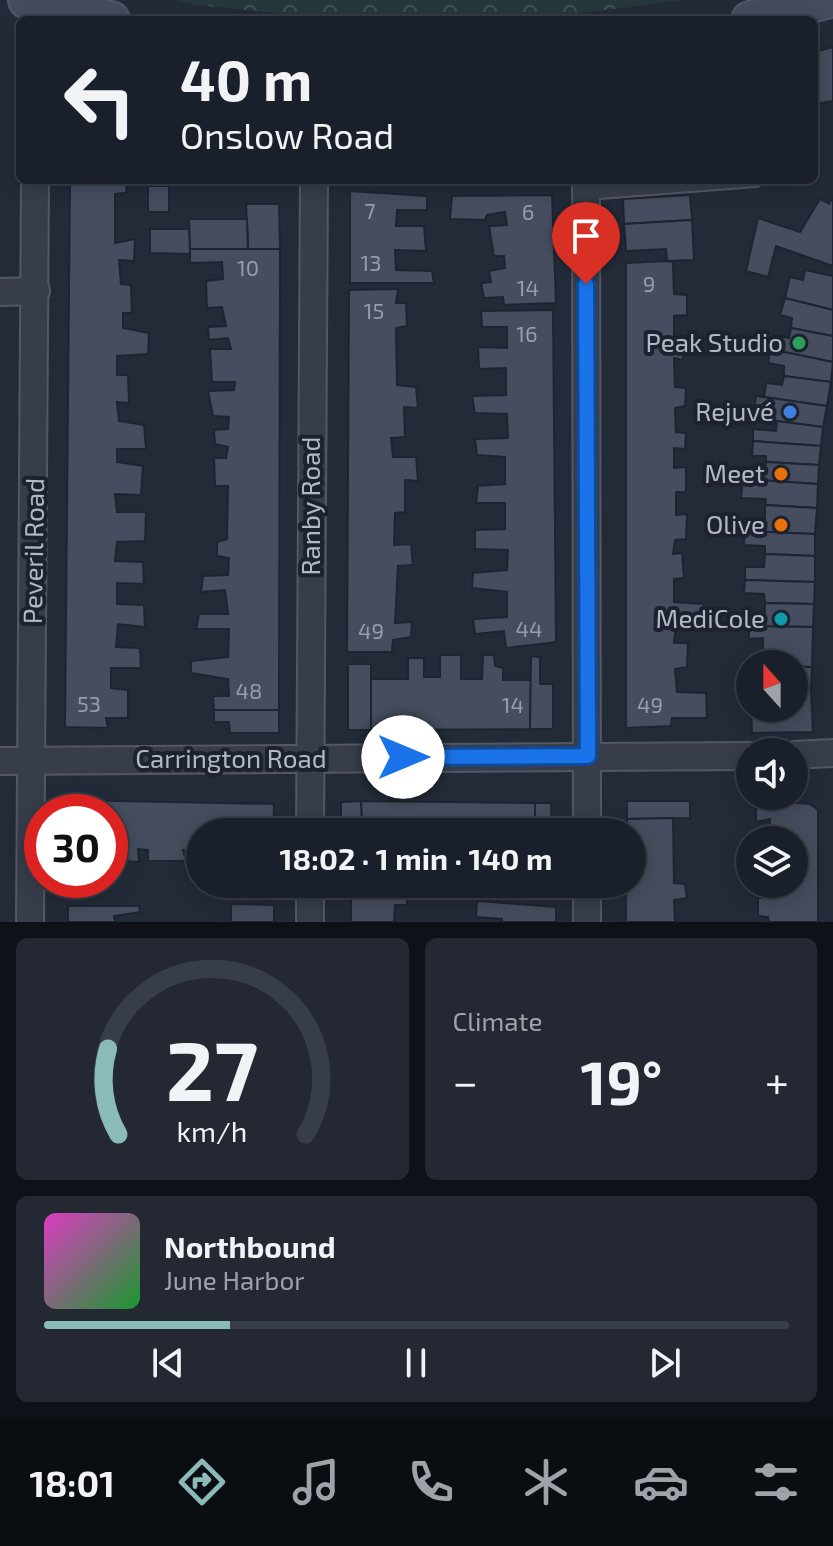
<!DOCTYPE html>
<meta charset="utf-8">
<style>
:root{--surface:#1a202b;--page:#232833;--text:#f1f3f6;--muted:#9fa3a9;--line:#383e47;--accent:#8bbbb9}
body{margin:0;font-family:"Exo 2",sans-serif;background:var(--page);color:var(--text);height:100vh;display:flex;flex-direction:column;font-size:30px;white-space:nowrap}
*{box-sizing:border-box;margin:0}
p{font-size:26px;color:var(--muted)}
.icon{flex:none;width:44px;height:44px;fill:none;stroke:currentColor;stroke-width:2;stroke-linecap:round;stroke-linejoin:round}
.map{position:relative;height:922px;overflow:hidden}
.panel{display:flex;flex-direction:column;gap:16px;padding:16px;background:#0e1218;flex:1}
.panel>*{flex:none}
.top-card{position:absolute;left:16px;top:16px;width:802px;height:168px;border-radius:12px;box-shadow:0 4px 20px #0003,0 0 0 2px var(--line);background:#1a202b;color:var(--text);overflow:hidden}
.needle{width:52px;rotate:339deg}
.buttons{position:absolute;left:736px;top:650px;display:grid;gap:16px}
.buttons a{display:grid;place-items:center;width:72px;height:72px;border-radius:50%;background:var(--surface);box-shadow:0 4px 20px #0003,0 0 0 2px var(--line);font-size:40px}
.speed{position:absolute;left:24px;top:794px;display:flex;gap:16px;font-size:40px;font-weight:700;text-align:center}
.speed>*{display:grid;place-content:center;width:104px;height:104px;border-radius:50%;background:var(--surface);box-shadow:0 4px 20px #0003,0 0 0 2px var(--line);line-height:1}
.speed .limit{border:12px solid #d22;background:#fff;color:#111}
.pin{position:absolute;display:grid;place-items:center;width:68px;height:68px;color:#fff;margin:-82px -34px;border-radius:50% 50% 50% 0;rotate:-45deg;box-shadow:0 0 8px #0007}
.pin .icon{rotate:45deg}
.me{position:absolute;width:88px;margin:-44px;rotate:90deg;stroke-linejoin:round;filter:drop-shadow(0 0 6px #0008)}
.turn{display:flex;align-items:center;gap:28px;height:168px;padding:0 32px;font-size:36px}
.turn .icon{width:104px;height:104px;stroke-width:2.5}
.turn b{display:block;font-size:56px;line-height:68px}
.big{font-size:60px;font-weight:700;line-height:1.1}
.panel .widget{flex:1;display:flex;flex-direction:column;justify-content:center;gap:12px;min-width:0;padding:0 28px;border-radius:12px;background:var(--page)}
.panel .dial{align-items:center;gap:0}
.dial svg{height:208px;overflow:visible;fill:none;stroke:var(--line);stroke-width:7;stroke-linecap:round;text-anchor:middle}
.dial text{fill:var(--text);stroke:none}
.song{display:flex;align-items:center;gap:24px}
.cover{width:96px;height:96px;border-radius:12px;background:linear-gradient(135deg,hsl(310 70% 55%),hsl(130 70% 35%))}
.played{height:8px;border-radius:4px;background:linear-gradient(90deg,var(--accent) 25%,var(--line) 25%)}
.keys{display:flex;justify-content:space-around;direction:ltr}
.heat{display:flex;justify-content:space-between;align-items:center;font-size:44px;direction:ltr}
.panel .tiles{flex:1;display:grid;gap:16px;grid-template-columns:1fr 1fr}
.widget:last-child{grid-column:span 2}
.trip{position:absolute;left:186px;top:818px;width:460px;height:80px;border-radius:40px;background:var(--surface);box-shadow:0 4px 20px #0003,0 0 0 2px var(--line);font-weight:700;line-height:80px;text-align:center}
.menu{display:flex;height:128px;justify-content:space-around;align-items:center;background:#0a0d11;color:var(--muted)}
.menu .icon{width:56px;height:56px}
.menu .selected{color:var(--accent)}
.menu b{font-size:36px;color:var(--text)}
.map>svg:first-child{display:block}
.park{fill:url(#park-crowns)}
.building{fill:#454d5e;stroke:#1e2431;stroke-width:2}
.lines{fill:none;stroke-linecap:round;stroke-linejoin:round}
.lane-casing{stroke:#525865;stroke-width:16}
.street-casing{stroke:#525865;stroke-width:30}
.secondary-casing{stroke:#525865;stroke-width:40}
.lane{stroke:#373d4a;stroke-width:12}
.street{stroke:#373d4a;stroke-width:26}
.secondary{stroke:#454c5d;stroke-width:36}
.route-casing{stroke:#114b97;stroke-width:20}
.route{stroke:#1a73e8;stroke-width:14}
.leisure-dot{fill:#2e9e5b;stroke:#1c222f;stroke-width:3}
.shop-dot{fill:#3f7fe0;stroke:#1c222f;stroke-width:3}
.food-dot{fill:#e8710a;stroke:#1c222f;stroke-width:3}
.culture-dot{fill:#0f9aa8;stroke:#1c222f;stroke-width:3}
.labels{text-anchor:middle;stroke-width:8;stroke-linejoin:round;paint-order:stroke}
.number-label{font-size:22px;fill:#979dac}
.poi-label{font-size:26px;fill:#b2b8c6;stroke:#1c222f;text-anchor:end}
.street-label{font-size:26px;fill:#b2b8c6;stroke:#1c222f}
</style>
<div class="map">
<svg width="833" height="922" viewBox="0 0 833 922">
<defs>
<pattern id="park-crowns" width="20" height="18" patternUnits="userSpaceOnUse" patternTransform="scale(2)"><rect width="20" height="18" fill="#26383b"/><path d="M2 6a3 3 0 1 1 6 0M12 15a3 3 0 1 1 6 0" fill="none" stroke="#435356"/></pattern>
</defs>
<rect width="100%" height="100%" fill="#232b39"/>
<path class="park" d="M176,0H680L532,20H346L197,5Z"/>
<g class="building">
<path d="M833,47V101L814,104V52Z"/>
<path d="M70,180H127L126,193L115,194V243L135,239L134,261L119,260L121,284L131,285L132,313H123V328L149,333L148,354L117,356V375H128L129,403L117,402L119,421L144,425L146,449H117V462L143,466L141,495L115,494L117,512H146L145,541L117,542L115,561L143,562L144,584L117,583V604L144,605L145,627L118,624L116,647L140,648L141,668H111V688L128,690V718H106L108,728L65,727Z"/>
<rect x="148" y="186" width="21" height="26"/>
<path d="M350,191L427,196V210H397L396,226H424L426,251L395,250L396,270L432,271L434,283H350Z"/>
<path d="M552,195L556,303L504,305L503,297L484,298L481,283L491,282L489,271L505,268L504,256H494L489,226L507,225L505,212L487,215L485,220L450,219L452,196Z"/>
<path d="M690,195L692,220L624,224L623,199Z"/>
<path d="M833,197V266L776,246L768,277L746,271L758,218L800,232L820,199L829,204Z"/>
<path d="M246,204H279L280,249L248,250Z"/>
<path d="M189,219H247L248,250L190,249Z"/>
<path d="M692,220L694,260L667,261L666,249L626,251L624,224Z"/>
<path d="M150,229H189L190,254L150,253Z"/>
<path d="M190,249H280L279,710H214L213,696H229L228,679L191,673V661L228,657L229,629H196L199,614H228L225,590L201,592L203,576L228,575L229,558L217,556V542L227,539L228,486H215L214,458H226L228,447L215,444L214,430L228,429L229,417L213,416L208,391L234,390L235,382H212L210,349H231L228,338L209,340L208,327L226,326L222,307L207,308L206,281L223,279L222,262L190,263Z"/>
<path d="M667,261L673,262L674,294L687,295V315L674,316V340L683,341V360L674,358L675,387L686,388L685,406L675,408L676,432L686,433L685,449L674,448V468L686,467V492H676V515L687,514L686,539L675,540L673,554L682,553L684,578L674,579V602L704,604L702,625H676L674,643H688L687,667L675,669L677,692L706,693L707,718H672L671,726L626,728V263Z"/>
<path d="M805,270L833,276V310L785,298L790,277L803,280Z"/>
<path d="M398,289L396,303H406L407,326L396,328L397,385L416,387L418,408L404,407L405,437L391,438L393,457H416L418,481L405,480V512L395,513L394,545L411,544L413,565L398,566L395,623L412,622L411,637L393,640L392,652H347L349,290Z"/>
<path d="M785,298L833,310V336L791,328L792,318L780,315Z"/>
<path d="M553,310L556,642L506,648L504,631L475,634L473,619L507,617V592L472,588L473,573L507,570L508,550L475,549V530L505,529V503H476L478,486L505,484V457L477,455L475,439L508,438L507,414L475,413L472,396L506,395V368L479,369L478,347L507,348V327H482L481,311Z"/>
<path d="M791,328L833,336V362L764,348L766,333L789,338Z"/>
<path d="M770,349L833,362L831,382L784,376V366L768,363Z"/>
<path d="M784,376L831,382L827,406L764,397L766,383L782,385Z"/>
<path d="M756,396L827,406L823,427L753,418Z"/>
<path d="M777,421L823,427L821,446L753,441V429L776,431Z"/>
<path d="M753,441L821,446L819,465L766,462V456H752Z"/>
<path d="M766,462L819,465L818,484L743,479L744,467L765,468Z"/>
<path d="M743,479L818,484L817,508L765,505L766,499L741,498Z"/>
<path d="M765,505L817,508L815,534L745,531L746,518L765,519Z"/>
<path d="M745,531L815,534V556L765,554V546L744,545Z"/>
<path d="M765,554L815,556V582L745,580V567H764Z"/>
<path d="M745,580L815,582L814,604L765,603L764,594L744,593Z"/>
<path d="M765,603L814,604L813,627L749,626V612H765Z"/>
<path d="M749,626L813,627L812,667L750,664L749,668V658L763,657V638L749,639Z"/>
<path d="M440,655H461V679H482L483,655H494L495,666L503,668V680H531L530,729L371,730V679H408V658H424V677H440Z"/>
<path d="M531,656L540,657V684H553V729H530Z"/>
<rect x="348" y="664" width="23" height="66"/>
<path d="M794,667H812L811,689L794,690Z"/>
<path d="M811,689L813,732L752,733L751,708H794V690Z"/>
<path d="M214,710H279V733H230L229,722H214Z"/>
<path d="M69,800L274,804L273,832H200V850H183L186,861H148V850L138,849L139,862L110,860V812H69Z"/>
<path d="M756,800L810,804L818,810V922H769L768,917L758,916V898H770V886L756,887V884H794V840H755V832L770,833V819L756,822Z"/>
<path d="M361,801L535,803V832H362Z"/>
<path d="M361,801L362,832H341V802Z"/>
<path d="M627,801H690V818L627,819Z"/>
<path d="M535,803H551L552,832H535Z"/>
<path d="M673,818L674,883L685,884L687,898L674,900L675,922H626V884H632V832H627V819Z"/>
<path d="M407,894V905H395L394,922H351V895Z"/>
<path d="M477,901L556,907V922H502V919L476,917Z"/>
<path d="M231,904L274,905V922H231Z"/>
<path d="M68,906H139L140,912L114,916L115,922H68Z"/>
</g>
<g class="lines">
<defs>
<path id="lane" d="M586,193L756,180"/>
<g id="street">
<path d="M586,180L587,832"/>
<path d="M0,292L36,291"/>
<path d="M794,755L833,753"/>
<path d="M0,761L750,756"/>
<path d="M310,832L314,180"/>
<path d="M310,884V922"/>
<path d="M30,922L35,180"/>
<path d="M587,922V884"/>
</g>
<g id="secondary">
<path d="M27,0L111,20"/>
<path d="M750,20L826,0"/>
</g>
</defs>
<use href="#lane" class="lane-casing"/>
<use href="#street" class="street-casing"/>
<use href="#secondary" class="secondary-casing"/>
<use href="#lane" class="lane"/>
<use href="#street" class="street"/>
<use href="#secondary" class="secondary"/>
</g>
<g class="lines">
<defs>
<path id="route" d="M403,757L588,756L586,284"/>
</defs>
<use href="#route" class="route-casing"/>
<use href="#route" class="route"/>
</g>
<circle class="leisure-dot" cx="799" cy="343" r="8"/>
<circle class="shop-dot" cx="790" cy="412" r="8"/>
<g class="food-dot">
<circle cx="781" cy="474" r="8"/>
<circle cx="781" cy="525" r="8"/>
</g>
<circle class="culture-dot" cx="781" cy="619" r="8"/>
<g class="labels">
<g class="number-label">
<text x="370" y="219">7</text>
<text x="528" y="220">6</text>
<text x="371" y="271">13</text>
<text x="248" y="276">10</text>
<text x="649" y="292">9</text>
<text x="528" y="296">14</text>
<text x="374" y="319">15</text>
<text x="527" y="342">16</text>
<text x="529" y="637">44</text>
<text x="371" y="639">49</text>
<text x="249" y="699">48</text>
<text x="89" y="712">53</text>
<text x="513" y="713">14</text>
<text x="650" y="713">49</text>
</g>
<g class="poi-label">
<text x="783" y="352">Peak Studio</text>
<text x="774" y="421">Rejuvé</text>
<text x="765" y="483">Meet</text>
<text x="765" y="534">Olive</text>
<text x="765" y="628">MediCole</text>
</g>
<g class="street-label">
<text transform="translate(311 506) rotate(-90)" y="9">Ranby Road</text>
<text transform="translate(34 551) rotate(-89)" y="9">Peveril Road</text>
<text x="231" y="768">Carrington Road</text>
</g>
</g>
</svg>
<div class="buttons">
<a><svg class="needle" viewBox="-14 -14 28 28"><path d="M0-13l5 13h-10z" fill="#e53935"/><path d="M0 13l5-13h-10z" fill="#9fa3a9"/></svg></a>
<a><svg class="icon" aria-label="sound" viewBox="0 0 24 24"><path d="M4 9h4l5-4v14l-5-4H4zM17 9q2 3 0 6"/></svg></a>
<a><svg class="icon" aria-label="layers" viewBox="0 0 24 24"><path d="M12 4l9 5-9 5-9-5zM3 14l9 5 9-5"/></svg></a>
</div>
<div class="speed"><div class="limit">30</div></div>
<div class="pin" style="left:586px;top:284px;background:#d93025"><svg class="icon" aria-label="arrive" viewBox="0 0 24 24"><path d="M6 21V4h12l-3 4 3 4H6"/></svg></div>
<svg class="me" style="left:403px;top:757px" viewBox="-20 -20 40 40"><circle r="19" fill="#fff"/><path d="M0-13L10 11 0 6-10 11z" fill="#1a73e8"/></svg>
<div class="trip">18:02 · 1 min · 140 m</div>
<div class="top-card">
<div class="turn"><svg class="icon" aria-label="left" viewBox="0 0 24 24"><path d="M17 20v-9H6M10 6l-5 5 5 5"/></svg><div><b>40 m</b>Onslow Road</div></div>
</div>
</div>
<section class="panel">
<div class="tiles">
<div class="widget dial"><svg viewBox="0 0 100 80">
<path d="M14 69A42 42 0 1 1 86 69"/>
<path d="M14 69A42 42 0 0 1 10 36" stroke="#8bbbb9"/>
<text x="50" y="56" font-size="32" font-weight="700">27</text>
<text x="50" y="72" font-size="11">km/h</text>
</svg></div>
<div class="widget"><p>Climate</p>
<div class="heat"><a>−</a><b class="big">19°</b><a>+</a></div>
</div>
<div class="widget">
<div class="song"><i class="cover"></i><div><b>Northbound</b><p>June Harbor</p></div></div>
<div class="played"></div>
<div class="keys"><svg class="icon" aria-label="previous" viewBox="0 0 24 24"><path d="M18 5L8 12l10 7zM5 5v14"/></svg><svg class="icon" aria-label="pause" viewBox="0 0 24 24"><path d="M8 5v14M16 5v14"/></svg><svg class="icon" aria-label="next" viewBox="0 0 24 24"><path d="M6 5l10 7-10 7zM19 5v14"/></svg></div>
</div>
</div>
</section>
<nav class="menu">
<b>18:01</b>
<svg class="icon selected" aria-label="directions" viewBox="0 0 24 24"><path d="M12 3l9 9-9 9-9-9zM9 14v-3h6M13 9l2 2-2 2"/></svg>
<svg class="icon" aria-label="music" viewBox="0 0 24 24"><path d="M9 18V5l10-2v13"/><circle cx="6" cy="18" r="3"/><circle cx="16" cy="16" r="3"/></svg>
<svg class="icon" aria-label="phone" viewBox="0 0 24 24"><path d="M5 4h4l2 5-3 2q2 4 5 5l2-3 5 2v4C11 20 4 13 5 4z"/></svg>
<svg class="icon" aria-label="climate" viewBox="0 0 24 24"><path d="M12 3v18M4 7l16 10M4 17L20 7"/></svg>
<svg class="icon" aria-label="car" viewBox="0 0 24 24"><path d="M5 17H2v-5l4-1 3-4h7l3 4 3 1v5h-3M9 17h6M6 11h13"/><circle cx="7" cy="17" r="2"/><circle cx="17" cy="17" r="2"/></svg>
<svg class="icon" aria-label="filters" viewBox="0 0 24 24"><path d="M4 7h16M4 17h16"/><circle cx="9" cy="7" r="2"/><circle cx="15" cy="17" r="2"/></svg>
</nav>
